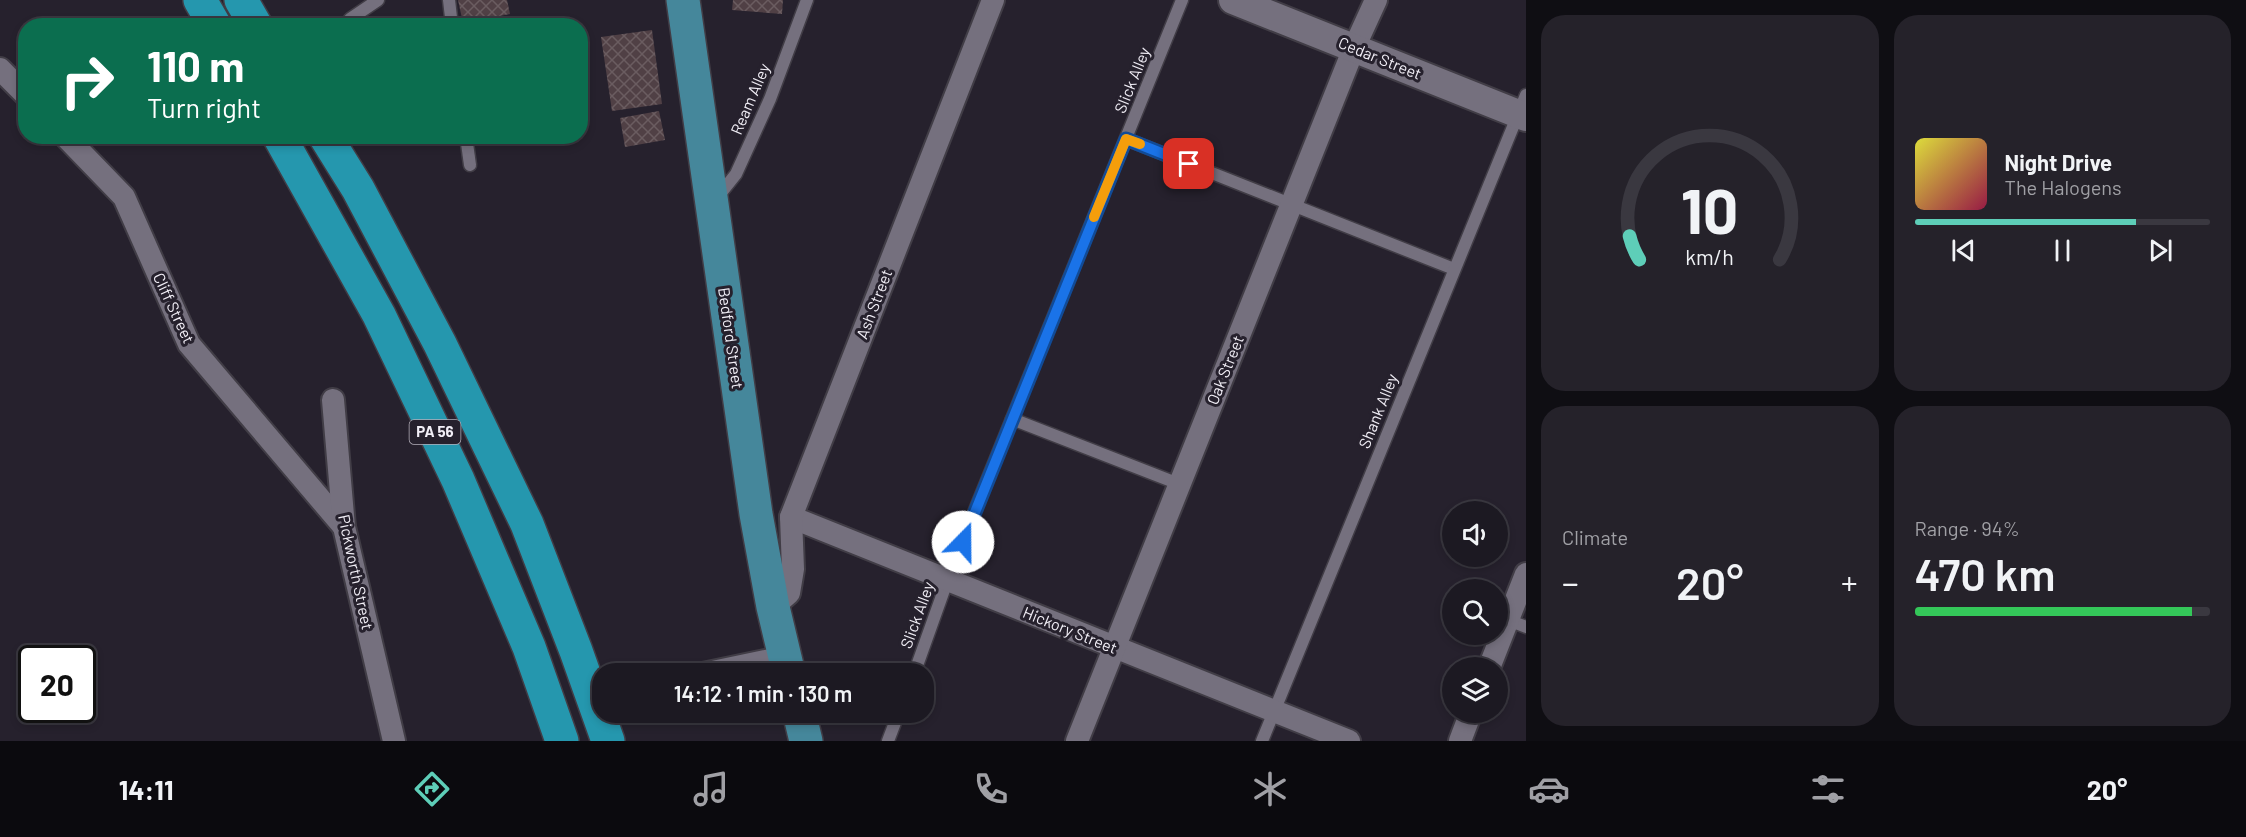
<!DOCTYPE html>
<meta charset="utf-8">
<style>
:root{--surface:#1c1922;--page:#25222a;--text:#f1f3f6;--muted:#a0a0a5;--line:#3a3840;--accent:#5eceb8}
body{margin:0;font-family:Barlow,sans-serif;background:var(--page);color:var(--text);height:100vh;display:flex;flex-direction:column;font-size:22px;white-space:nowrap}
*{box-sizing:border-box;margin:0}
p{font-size:20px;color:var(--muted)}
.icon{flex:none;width:33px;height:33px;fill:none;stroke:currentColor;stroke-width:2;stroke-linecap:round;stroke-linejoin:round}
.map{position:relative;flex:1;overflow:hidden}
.drawer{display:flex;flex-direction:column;gap:15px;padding:15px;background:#0f0e13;width:720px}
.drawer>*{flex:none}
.guide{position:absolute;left:18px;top:18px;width:570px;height:126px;border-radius:24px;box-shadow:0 3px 9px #0003,0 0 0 2px var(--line);background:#0b6e4f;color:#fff;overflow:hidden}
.tools{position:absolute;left:1442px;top:501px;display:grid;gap:12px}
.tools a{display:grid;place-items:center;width:66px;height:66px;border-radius:50%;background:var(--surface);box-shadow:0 3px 9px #0003,0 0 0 2px var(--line);font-size:30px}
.speed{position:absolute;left:18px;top:645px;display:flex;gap:12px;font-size:30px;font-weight:700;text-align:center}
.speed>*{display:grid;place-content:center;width:78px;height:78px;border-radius:50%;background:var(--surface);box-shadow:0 3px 9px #0003,0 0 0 2px var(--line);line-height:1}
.speed .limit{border:3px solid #111;border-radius:9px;background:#fff;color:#111}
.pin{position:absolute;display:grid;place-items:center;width:51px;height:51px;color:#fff;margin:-26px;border-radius:12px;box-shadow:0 3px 9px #0006}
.me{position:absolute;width:66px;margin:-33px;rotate:22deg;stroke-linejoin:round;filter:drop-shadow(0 0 4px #0008)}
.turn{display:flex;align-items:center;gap:21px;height:126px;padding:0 30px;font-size:27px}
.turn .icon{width:78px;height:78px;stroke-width:2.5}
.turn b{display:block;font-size:42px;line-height:51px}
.big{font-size:45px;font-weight:600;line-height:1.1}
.drawer .card{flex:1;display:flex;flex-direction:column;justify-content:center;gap:9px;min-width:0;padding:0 21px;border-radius:24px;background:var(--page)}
.drawer .dial{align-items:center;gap:0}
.dial svg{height:156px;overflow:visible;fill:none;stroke:var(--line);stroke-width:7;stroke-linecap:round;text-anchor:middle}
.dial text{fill:var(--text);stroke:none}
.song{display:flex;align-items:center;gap:18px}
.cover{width:72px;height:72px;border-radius:9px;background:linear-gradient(135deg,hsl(60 70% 55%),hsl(340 70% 35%))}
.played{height:6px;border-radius:3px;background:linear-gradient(90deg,var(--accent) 75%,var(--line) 75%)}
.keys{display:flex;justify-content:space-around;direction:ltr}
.heat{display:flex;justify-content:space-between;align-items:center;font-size:33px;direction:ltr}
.charge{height:9px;border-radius:4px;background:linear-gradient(90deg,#34c759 94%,var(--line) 0)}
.drawer .tiles{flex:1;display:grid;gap:15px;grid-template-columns:repeat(2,1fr)}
.trip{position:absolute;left:592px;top:663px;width:342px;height:60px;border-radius:24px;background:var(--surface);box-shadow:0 3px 9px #0003,0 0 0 2px var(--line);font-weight:600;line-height:60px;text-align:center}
.tabs{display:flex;height:96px;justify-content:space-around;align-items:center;background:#0b0a0e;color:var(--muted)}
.tabs .icon{width:42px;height:42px}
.tabs .on{color:var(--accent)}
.tabs b{font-size:27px;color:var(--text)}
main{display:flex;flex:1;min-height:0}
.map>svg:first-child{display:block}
.building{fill:url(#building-cross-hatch)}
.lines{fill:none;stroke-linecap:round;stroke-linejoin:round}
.service-casing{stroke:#413d46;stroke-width:15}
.minor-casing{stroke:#413d46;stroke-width:26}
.tertiary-casing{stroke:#413d46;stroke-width:32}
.primary-casing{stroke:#413d46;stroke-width:36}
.motorway-casing{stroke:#413d46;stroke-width:36}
.service{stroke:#75707e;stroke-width:12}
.minor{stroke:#75707e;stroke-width:22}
.tertiary{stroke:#75707e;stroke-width:28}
.primary{stroke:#45879b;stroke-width:33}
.motorway{stroke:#2597ae;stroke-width:33}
.route-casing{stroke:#114b97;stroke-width:15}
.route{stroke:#1a73e8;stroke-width:10}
.slow{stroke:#f59e0b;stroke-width:10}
.labels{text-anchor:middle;stroke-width:6;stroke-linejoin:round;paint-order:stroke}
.shield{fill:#26212d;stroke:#b4b0ba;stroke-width:1.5}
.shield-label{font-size:15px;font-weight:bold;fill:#f1eef6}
.street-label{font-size:16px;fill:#f1eef6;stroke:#26212d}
</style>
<main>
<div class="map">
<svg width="1526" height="741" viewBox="0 0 1526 741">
<defs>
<pattern id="building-cross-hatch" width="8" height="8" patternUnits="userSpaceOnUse" patternTransform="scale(1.5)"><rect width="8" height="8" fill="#504045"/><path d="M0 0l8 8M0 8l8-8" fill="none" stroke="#6a5c60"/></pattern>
</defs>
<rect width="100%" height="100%" fill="#26212d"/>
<g class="building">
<path d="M458,0H507L510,14L463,23Z"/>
<path d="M733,0H783L782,14L732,10Z"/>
<path d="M652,30L662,104L612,111L601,37Z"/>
<path d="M659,111L665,140L625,147L620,118Z"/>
</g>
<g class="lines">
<defs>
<g id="service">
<path d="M449,0L452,26"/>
<path d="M350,19L378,0"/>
<path d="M466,136L470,165"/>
<path d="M1126,139L1454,269"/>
<path d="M716,199L736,174L770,99L807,0"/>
<path d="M1012,419L1179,484"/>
<path d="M1508,620L1526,627"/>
<path d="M914,674L954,562L1182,0"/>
<path d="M888,741L899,712"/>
<path d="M1262,741L1526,95"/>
</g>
<g id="minor">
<path d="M0,69L26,95"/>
<path d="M65,136L124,197L189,344L344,527"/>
<path d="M333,400L344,527L394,741"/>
<path d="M791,517L1349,741"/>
<path d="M773,607L789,593L793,569L791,517L993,0"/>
<path d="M1489,668L1526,574"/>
<path d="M703,674L785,657"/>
<path d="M1077,741L1354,48L1376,0"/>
<path d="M1460,741L1471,712"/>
</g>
<path id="tertiary" d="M1233,0L1526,117"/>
<g id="primary">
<path d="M683,0L756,514L773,607L789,674"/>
<path d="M799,712L806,741"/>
</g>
<g id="motorway">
<path d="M200,0L215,26"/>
<path d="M241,0L256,26"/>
<path d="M279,136L379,315L458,480L529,647L562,741"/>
<path d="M325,136L358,189L440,344L527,524L576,651L608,741"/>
</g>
</defs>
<use href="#service" class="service-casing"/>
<use href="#minor" class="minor-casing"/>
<use href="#tertiary" class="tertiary-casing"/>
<use href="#primary" class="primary-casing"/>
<use href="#motorway" class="motorway-casing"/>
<use href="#service" class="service"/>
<use href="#minor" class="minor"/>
<use href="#tertiary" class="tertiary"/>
<use href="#primary" class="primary"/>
<use href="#motorway" class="motorway"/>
</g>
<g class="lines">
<defs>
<path id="route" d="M963,542L1126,139L1189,164"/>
</defs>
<use href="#route" class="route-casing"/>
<use href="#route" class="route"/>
<path class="slow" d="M1094,217L1126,139L1140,144"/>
</g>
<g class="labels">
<rect class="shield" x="409.5" y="420" width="51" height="24" rx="4.5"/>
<g class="shield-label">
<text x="435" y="437">PA 56</text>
</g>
<g class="street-label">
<text transform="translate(1380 58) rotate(22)" y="6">Cedar Street</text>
<text transform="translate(1132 80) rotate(-68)" y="6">Slick Alley</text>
<text transform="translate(750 99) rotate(-67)" y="6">Ream Alley</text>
<text transform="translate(874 304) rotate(-69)" y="6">Ash Street</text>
<text transform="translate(174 308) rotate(65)" y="6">Cliff Street</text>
<text transform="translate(731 338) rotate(82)" y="6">Bedford Street</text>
<text transform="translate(1225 370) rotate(-68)" y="6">Oak Street</text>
<text transform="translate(1378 411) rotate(-68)" y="6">Shank Alley</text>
<text transform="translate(356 572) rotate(78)" y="6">Pickworth Street</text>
<text transform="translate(917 615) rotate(-70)" y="6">Slick Alley</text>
<text transform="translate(1070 630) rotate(22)" y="6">Hickory Street</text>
</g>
</g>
</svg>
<div class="tools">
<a><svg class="icon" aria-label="sound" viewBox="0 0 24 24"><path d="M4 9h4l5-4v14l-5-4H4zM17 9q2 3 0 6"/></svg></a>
<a><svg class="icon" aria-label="search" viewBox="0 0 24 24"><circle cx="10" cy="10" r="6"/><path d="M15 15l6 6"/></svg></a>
<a><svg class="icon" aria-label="layers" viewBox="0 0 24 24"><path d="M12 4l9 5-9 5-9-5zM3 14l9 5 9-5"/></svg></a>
</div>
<div class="speed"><div class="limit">20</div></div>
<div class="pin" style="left:1189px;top:164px;background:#d93025"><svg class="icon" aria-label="arrive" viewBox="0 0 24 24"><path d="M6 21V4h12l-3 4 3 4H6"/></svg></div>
<svg class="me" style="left:963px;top:542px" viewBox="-20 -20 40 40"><circle r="19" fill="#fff"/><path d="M0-13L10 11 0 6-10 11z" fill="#1a73e8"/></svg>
<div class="trip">14:12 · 1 min · 130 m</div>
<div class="guide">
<div class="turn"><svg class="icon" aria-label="right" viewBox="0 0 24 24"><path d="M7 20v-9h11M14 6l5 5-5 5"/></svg><div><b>110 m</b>Turn right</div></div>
</div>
</div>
<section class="drawer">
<div class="tiles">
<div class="card dial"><svg viewBox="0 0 100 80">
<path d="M14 69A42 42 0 1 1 86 69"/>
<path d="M14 69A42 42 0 0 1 9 57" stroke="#5eceb8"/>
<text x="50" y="56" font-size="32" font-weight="700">10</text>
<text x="50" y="72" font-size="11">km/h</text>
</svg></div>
<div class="card">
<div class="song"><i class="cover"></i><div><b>Night Drive</b><p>The Halogens</p></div></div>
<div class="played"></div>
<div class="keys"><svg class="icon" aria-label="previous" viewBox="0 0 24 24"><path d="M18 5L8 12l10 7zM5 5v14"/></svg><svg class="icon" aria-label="pause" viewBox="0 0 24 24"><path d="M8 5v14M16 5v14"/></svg><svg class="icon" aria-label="next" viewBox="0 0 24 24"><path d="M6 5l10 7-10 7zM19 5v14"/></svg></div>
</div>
<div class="card"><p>Climate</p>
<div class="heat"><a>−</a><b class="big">20°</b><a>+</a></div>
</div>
<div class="card"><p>Range · 94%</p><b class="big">470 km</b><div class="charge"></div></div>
</div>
</section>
</main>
<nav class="tabs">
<b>14:11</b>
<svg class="icon on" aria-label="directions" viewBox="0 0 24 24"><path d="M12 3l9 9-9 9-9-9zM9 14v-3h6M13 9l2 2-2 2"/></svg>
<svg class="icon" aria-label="music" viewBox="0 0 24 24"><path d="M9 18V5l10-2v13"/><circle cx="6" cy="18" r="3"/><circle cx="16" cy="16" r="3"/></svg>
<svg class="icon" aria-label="phone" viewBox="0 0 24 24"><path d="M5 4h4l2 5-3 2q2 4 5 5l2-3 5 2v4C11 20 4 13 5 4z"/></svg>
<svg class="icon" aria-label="climate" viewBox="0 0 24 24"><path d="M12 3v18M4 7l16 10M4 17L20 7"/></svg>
<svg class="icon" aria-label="car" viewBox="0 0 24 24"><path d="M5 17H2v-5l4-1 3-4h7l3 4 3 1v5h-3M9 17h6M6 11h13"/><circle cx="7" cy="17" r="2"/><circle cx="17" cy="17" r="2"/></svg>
<svg class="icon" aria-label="filters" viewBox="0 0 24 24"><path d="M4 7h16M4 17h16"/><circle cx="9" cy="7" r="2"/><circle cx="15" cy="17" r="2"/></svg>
<b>20°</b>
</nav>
